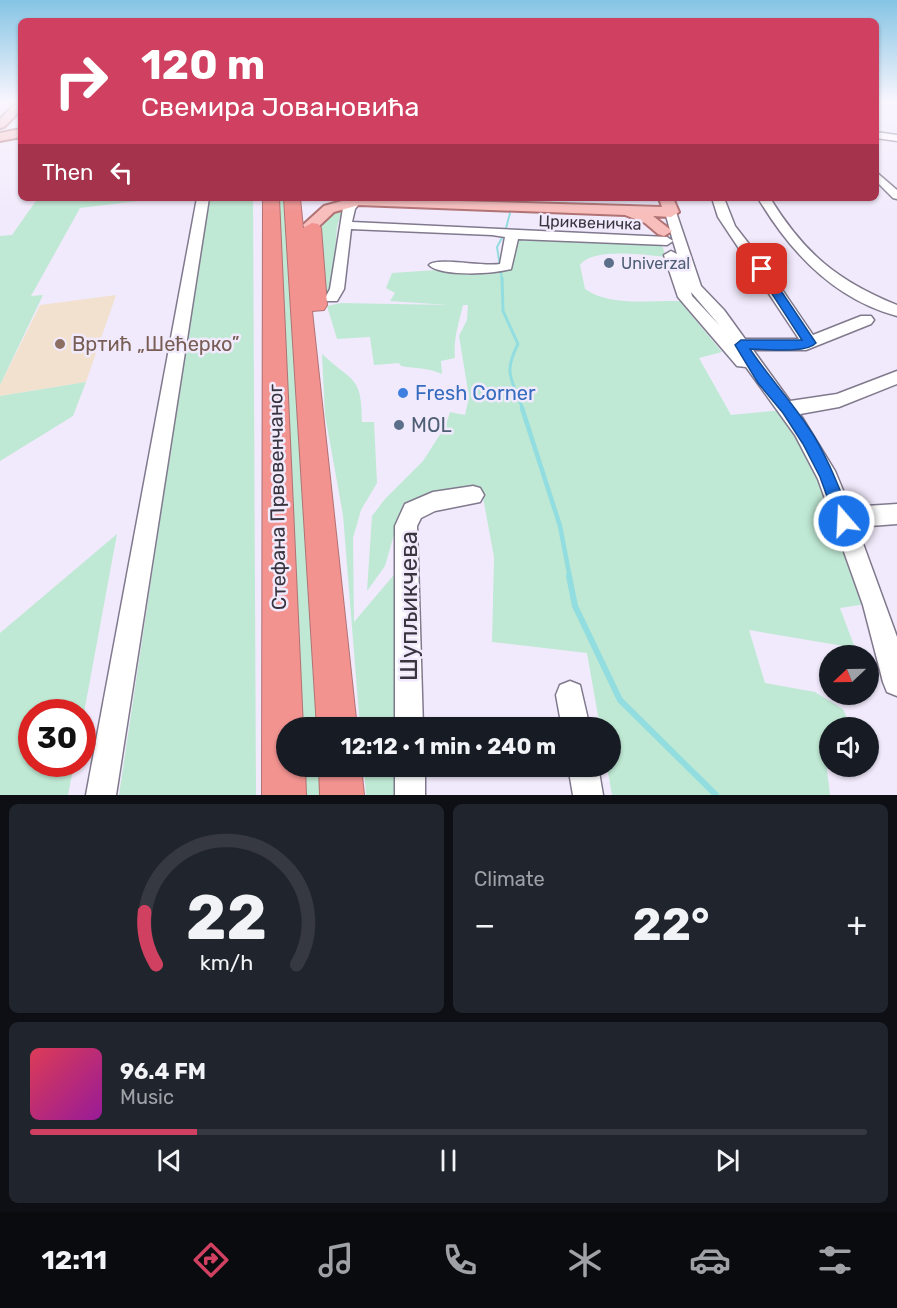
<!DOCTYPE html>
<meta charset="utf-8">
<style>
:root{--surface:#171b24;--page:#20242c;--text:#f1f3f6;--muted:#9ea1a6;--line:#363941;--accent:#d04060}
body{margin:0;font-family:Rubik,sans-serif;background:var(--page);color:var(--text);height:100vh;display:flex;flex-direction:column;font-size:22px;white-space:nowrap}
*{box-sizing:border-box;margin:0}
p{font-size:20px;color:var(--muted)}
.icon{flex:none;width:33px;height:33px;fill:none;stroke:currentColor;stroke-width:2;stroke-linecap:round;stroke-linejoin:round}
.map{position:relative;height:795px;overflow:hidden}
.panel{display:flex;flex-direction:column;gap:9px;padding:9px;background:#0d0f14;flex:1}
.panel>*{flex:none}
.banner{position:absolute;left:18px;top:18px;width:861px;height:183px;border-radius:9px;box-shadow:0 2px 4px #0004;background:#d04060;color:#fff;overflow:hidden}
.needle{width:39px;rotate:248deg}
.tools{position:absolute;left:819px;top:645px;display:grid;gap:12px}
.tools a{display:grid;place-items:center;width:60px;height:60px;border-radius:50%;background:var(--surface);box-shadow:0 2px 4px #0004;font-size:30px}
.speed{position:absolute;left:18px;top:699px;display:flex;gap:12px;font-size:30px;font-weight:700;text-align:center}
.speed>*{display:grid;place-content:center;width:78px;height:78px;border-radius:50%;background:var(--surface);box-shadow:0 2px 4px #0004;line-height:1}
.speed .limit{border:9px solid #d22;background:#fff;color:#111}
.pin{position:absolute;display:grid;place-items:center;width:51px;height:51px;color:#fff;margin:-26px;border-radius:12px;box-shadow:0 3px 9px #0006}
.me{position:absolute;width:66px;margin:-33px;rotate:341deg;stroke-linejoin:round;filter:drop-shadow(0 0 4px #0008)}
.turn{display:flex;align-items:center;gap:21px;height:126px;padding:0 24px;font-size:27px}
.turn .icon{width:78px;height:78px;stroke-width:2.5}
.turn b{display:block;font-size:42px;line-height:51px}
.then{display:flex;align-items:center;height:57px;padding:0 24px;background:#0003;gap:12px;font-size:22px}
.big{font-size:45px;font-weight:700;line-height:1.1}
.panel .card{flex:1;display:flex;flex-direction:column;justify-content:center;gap:9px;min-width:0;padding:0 21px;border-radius:9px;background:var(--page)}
.panel .dial{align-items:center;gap:0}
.dial svg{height:156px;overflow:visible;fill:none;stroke:var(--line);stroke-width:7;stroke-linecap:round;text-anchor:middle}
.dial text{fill:var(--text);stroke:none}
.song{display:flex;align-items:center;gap:18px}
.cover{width:72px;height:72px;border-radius:9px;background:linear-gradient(135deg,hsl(350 70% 55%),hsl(300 70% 35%))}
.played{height:6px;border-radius:3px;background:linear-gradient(90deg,var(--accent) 20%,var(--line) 20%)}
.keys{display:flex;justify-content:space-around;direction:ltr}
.heat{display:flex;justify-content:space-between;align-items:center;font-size:33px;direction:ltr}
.panel .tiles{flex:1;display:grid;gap:9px;grid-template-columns:1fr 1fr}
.card:last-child{grid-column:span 2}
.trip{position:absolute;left:276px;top:717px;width:345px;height:60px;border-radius:30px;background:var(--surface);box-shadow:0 2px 4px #0004;font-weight:700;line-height:60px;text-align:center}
.dock{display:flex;height:96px;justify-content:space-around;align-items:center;background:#090b0e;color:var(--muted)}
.dock .icon{width:42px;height:42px}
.dock .current{color:var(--accent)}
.dock b{font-size:27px;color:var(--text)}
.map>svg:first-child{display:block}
.education{fill:#f2e1cf}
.green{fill:#bfe9d4}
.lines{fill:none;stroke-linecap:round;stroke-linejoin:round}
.stream-far3{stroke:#92dddf;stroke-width:2}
.stream-far2{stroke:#92dddf;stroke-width:3}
.stream-far1{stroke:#92dddf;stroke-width:4.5}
.stream{stroke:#92dddf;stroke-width:6}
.minor-casing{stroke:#81798d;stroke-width:3}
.major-casing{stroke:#b17273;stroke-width:4}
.highway-casing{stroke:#b17273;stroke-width:2}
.minor{fill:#fff;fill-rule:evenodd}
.major{fill:#f7bebc;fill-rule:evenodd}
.highway{fill:#f29390;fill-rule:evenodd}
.route{fill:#1a73e8;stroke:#114b97;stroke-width:1.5}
.service-dot{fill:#5c6f8a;stroke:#f1eafc;stroke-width:2}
.education-dot{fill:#8d6e63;stroke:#f1eafc;stroke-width:2}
.shop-dot{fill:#3f7fe0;stroke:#f1eafc;stroke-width:2}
.labels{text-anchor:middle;stroke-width:5;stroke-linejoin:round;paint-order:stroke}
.far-street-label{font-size:16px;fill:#38353e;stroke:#f1eafc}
.far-service-label{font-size:16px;fill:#4e5e75;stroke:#f1eafc;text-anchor:start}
.education-label{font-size:20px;fill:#785e54;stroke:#f1eafc;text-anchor:start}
.shop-label{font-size:20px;fill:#366cbe;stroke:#f1eafc;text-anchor:start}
.service-label{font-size:20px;fill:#4e5e75;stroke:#f1eafc;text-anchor:start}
.street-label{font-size:20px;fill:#38353e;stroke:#f1eafc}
.near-street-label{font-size:24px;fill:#38353e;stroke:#f1eafc}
</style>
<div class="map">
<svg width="897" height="795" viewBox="0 0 897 795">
<rect width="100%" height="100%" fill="#f1eafc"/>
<path class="education" d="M116,295L86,382L0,396V385L40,305Z"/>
<g class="green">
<path d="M38,198L155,199L80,208L31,296L43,295L0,385V236L12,235Z"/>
<path d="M208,198H253L256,795H119Z"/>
<path d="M275,198H286L322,727H297Z"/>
<path d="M343,206L337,227L332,292L328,294L326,293C324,277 316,227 326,215C330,211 337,208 343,206Z"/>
<path d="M515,240L628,242L662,245L666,257C645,255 593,247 580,265L585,289C610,307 650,300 680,301L722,352L699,358L731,415L783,410L804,441L866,604L840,608L855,648L749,630L765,683L815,692L843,709L851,727L830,728L829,761L826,762L830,795H612L607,767L610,766V728L600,727L587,653L492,642L494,557L482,492L399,517L385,566L367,591L372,516L385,499L423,461L446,425L450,412L465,415L469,397L459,336L467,320L468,305H463C459,322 453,340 455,358L441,361L442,374C426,367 417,369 401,366L399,363L374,365L370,337L337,339L327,306L341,303L448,305L390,301L395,293L386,288L392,273L437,270L488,274L505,269L500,256L505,241Z"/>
<path d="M322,354C353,383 362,375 362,422H374L377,483L361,510L353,538L354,622L398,570L395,727H360L343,515L325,415Z"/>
<path d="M86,382L73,416L0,461V396Z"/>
<path d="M117,534L83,718L82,712H32V764H74L68,795H0V633Z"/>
<path d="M298,767H325L327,795H299Z"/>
<path d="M364,767H395V795H366Z"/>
</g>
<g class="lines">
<g class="stream-far3">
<path d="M505,232L510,213"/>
<path d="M502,280L497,247L503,236"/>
</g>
<path class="stream-far2" d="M502,278L503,311L518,344C502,375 513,380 523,410"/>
<path class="stream-far1" d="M522,408L560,526L570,578"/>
<path class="stream" d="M569,576L575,606L620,700L716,795"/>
<defs>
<g id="minor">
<path d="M876,132L897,135V141L876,138Z"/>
<path d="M876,172L897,190V199L893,198L876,181Z"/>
<path d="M197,198H209L116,795H86Z"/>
<path d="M357,198L361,201L355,209L352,222L667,237L673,241L665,212L667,209H675L701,286L724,310L745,339H799L718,217L712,198H724L735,226L766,266L813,335L861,316H871L874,320L871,324L806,350H753L790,401L837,394L897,371V384L839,407L800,414L835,471L850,507L897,504V524L857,527L897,637V696L887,692L883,682L863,605L818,479L795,435L746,367L737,366L678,297L664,255L671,251L677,254L673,241L667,245L518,239L511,269C494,274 441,277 429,265C437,257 483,267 500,264L505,237L492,235L351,229L344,289L337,301H327L325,298L330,289L343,208L351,199ZM691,292L720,326L692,296Z"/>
<path d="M758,198H770C804,253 837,281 897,305V316C834,299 790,252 758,198Z"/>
<path d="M473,486L480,488L484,495L480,502L435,511L421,518L417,526L423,728H395V526L405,504L433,492Z"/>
<path d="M570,681L580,685L590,728H562L556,695L560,685Z"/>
<rect x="395" y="766" width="30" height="29"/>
<path d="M568,766H598L603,795H573Z"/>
</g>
<g id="major">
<path d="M21,101V110L4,127L0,128V119L17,102Z"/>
<path d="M21,129V137L0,141V133Z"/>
<path d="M353,198L662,207L659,198H673L679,212L671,217L653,216L672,231L664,236L658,234L645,223L625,215L359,205L334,212L317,228H305L303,225L324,206Z"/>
</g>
<g id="highway">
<path d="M263,198H279L303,728H286V766H305L306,795H262Z"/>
<path d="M284,198H300L303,228L312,223L318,224L321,228L327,305L324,310L312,311L357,728H317Z"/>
<path d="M319,766H361L364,795H320Z"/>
</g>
</defs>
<use href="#minor" class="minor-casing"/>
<use href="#major" class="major-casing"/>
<use href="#highway" class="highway-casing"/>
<use href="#minor" class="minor"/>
<use href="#major" class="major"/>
<use href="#highway" class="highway"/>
</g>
<linearGradient id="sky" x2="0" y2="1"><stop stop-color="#85c4e4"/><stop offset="0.48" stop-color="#f9f6fe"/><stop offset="1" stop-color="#f9f6fe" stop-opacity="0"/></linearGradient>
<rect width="897" height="212" fill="url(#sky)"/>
<path class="route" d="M762,266L765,267L816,343C806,354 766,349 750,349C770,379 795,405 814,436C830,463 841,492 852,521L850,527L844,529L838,527L820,477L803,444L783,413L758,383L735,345L741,340H802L756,269Z"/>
<g class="service-dot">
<circle cx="609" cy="263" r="6"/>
<circle cx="399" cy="425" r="6"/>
</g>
<circle class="education-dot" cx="60" cy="344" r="6"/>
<circle class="shop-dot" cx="403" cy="393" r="6"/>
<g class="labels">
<g class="far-street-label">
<text transform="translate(590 222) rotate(2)" y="6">Цриквеничка</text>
</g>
<g class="far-service-label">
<text x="621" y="269">Univerzal</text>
</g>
<g class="education-label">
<text x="72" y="351">Вртић „Шећерко”</text>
</g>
<g class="shop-label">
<text x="415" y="400">Fresh Corner</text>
</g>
<g class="service-label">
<text x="411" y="432">MOL</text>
</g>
<g class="street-label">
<text transform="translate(277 497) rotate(-91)" y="7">Стефана Првовенчаног</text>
</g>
<g class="near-street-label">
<text transform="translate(409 606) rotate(-90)" y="8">Шупљикчева</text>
</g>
</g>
</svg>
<div class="tools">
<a><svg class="needle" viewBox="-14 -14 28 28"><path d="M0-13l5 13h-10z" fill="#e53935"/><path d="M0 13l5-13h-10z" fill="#9ea1a6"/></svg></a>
<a><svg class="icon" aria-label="sound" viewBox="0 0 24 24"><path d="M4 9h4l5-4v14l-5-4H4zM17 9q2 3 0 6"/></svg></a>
</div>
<div class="speed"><div class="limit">30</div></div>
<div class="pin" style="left:762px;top:269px;background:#d93025"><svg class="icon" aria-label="arrive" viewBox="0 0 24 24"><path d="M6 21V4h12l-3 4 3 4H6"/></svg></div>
<svg class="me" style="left:844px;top:521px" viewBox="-20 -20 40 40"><circle r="17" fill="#1a73e8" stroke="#fff" stroke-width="3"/><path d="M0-11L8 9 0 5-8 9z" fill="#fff"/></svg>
<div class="trip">12:12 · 1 min · 240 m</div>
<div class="banner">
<div class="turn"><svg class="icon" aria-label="right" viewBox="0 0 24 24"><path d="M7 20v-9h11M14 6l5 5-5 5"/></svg><div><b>120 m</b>Свемира Јовановића</div></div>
<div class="then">Then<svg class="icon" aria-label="left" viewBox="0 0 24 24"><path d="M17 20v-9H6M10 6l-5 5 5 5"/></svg></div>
</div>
</div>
<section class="panel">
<div class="tiles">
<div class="card dial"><svg viewBox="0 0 100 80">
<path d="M14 69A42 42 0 1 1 86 69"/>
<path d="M14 69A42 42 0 0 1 8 42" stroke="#d04060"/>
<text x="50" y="56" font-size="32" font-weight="700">22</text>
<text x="50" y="72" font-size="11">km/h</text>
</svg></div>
<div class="card"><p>Climate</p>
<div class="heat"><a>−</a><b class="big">22°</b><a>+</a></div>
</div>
<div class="card">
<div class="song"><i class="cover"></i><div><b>96.4 FM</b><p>Music</p></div></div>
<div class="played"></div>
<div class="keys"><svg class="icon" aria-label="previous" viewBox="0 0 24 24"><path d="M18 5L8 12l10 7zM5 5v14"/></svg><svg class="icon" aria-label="pause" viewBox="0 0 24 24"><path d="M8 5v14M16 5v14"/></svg><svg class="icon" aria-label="next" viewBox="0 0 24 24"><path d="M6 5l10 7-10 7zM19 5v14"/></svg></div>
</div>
</div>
</section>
<nav class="dock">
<b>12:11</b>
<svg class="icon current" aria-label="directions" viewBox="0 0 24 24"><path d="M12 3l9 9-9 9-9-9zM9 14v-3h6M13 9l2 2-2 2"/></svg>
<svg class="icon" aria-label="music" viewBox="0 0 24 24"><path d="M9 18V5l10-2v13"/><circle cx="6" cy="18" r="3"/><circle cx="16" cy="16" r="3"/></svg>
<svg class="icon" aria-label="phone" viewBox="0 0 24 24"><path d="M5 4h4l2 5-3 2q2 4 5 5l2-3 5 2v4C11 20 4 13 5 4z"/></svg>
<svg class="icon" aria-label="climate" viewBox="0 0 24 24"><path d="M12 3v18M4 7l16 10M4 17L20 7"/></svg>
<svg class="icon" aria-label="car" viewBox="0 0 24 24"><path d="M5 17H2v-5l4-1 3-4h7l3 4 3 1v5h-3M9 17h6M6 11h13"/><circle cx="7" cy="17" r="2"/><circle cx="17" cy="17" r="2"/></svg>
<svg class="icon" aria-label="filters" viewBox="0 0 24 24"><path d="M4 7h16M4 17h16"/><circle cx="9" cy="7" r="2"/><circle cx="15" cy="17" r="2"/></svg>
</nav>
